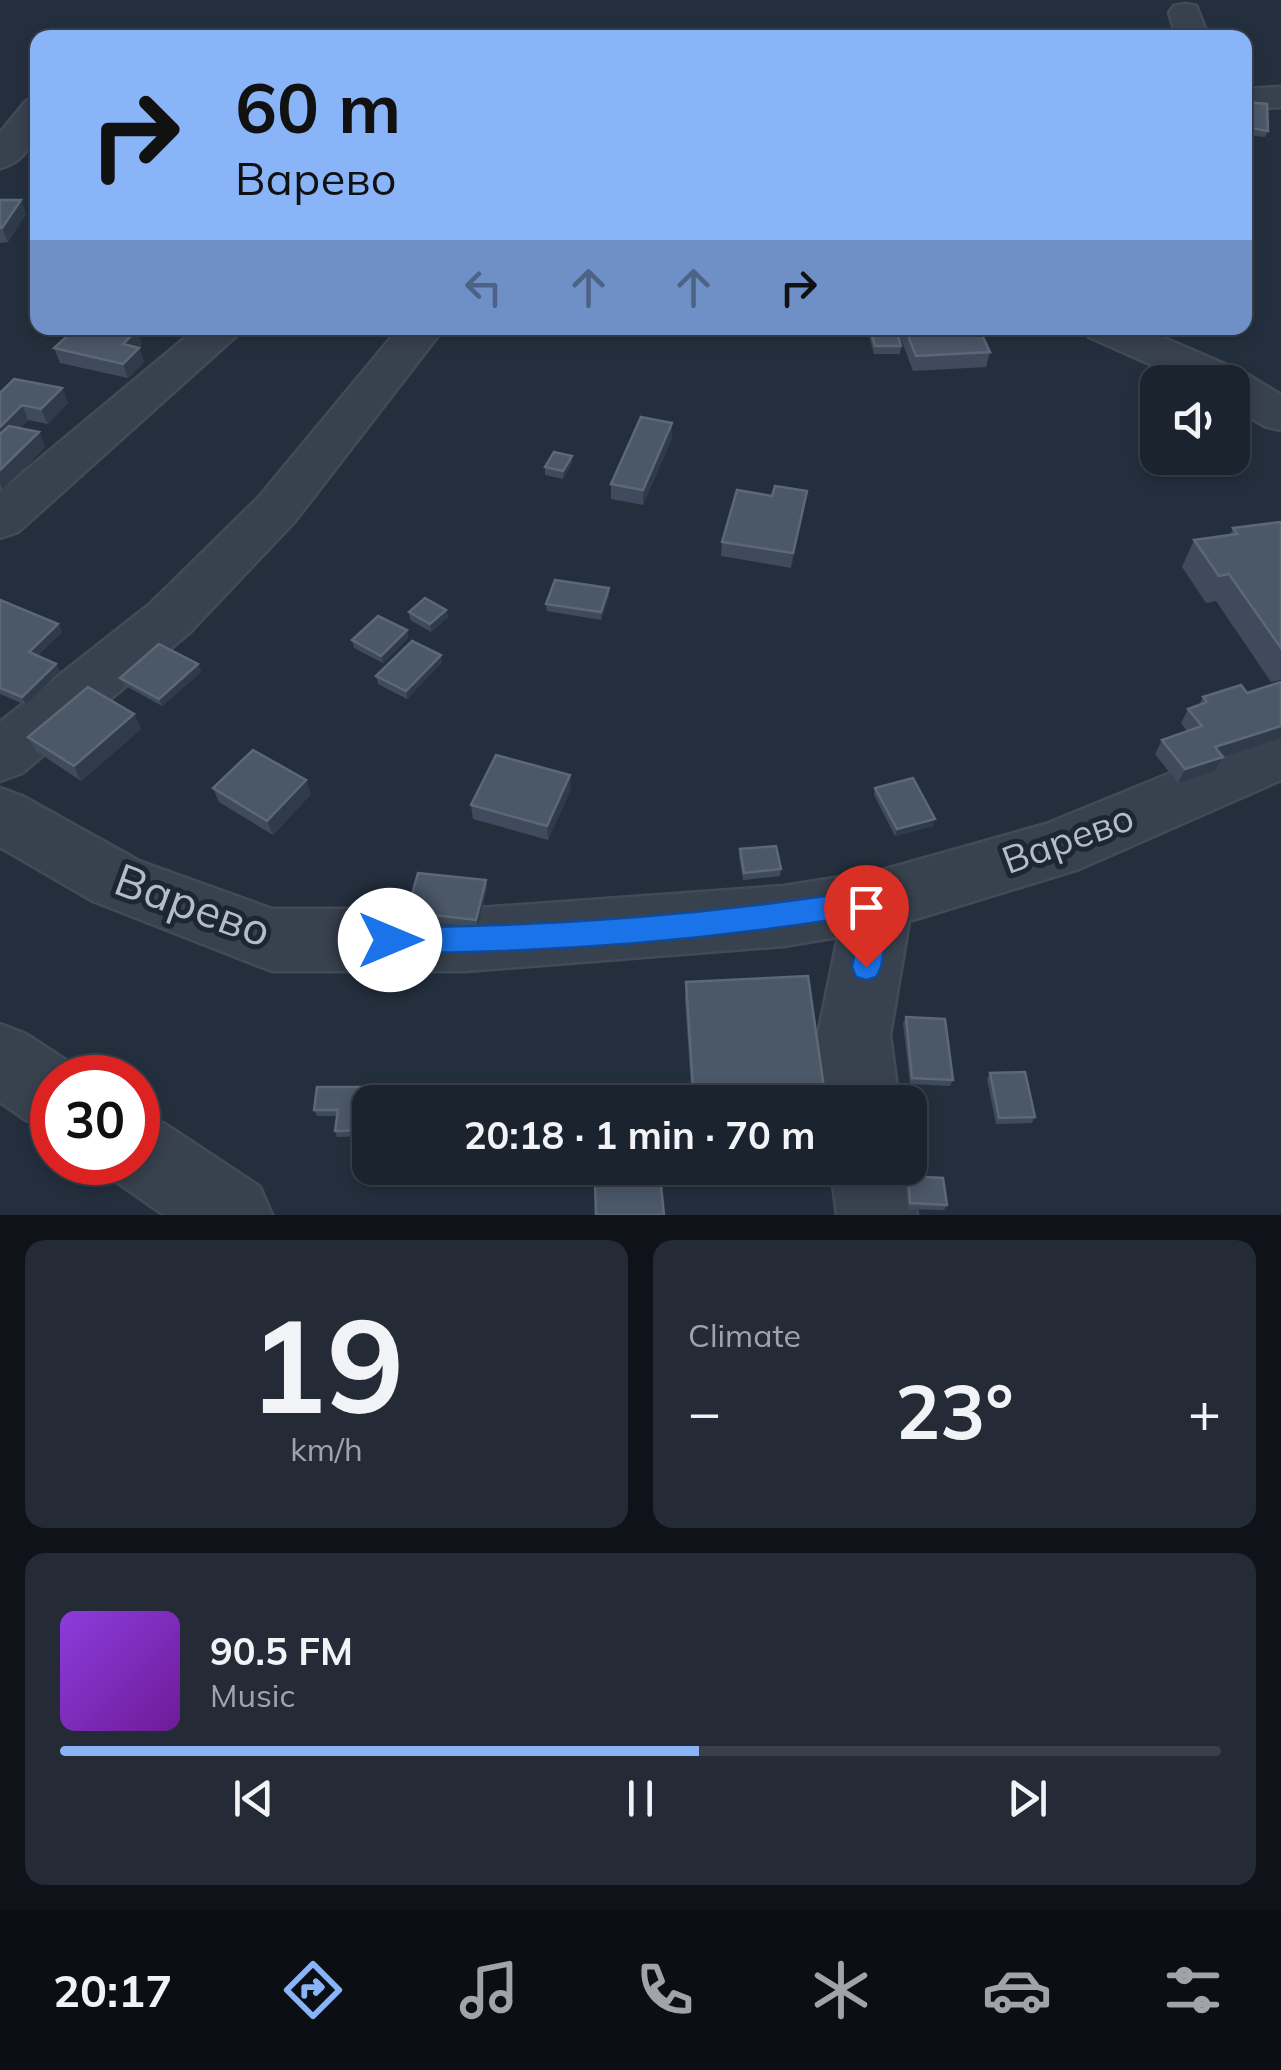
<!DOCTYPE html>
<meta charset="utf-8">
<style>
:root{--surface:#1b232e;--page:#242b36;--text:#f1f3f6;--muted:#a0a4aa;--line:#39404a;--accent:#8ab4f8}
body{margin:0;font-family:Mulish,sans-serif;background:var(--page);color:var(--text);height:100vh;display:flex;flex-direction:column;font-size:38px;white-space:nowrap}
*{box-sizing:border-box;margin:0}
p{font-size:32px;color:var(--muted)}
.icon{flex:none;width:55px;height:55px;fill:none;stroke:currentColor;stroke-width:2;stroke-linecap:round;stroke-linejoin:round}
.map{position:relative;height:1215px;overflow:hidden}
.panel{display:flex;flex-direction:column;gap:25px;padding:25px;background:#0f1319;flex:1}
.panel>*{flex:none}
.guide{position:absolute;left:30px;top:30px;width:1222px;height:305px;border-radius:20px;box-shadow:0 5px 15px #0003,0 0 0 2px var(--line);background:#8ab4f8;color:#111;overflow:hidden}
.tools{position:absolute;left:1140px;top:365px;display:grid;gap:20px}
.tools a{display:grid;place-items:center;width:110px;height:110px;border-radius:20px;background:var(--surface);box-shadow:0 5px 15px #0003,0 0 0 2px var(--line);font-size:50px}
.speed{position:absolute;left:30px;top:1055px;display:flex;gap:20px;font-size:50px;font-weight:700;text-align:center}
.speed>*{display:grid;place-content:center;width:130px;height:130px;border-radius:50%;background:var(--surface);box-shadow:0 5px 15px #0003,0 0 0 2px var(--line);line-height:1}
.speed .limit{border:15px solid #d22;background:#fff;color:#111}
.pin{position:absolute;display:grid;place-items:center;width:85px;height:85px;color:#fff;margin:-102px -42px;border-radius:50% 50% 50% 0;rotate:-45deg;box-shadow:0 0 10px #0007}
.pin .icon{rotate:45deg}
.me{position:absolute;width:110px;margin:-55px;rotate:90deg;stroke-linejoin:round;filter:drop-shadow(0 0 8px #0008)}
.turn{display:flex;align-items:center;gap:35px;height:210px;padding:0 40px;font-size:45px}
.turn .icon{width:130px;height:130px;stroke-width:2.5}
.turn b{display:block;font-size:70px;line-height:85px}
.lanes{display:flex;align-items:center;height:95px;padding:0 40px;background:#0003;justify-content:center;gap:50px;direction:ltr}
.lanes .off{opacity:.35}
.big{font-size:75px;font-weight:700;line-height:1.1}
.panel .tile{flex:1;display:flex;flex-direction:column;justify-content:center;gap:15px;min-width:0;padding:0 35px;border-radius:20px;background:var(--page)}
.panel .dial{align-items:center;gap:0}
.dial b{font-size:130px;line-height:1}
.song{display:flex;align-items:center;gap:30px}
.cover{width:120px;height:120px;border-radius:15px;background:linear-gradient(135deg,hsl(270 70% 55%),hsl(280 70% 35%))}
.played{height:10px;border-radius:5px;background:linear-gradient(90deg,var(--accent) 55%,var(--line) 55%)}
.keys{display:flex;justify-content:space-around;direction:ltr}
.heat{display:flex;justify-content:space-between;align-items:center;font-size:55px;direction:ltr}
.panel .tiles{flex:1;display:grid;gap:25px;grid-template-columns:1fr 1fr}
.tile:last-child{grid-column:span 2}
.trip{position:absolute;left:352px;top:1085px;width:575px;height:100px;border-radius:20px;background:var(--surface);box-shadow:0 5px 15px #0003,0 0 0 2px var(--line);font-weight:700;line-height:100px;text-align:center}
.dock{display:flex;height:160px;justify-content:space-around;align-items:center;background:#0b0e12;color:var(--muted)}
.dock .icon{width:70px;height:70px}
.dock .current{color:var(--accent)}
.dock b{font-size:45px;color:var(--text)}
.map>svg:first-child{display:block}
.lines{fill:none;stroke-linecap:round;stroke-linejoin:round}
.minor-casing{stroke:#414a57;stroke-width:5}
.minor{fill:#38414e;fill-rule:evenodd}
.wall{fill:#3f4b5c}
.shaded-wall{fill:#2f3b4b}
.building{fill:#4b5868;stroke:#5c6777;stroke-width:2.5}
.route{fill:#1a73e8;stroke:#114b97;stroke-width:2.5}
.labels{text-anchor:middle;stroke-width:10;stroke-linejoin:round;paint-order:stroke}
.street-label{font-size:38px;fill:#b4bcc9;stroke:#1d2633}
.near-street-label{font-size:45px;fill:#b4bcc9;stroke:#1d2633}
</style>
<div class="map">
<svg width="1281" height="1215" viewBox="0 0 1281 1215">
<rect width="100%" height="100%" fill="#242f3e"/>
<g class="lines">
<defs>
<g id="minor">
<path d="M1185,4L1196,6L1209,38H1177L1169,13L1174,6Z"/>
<path d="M1281,87V107L1245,109V89Z"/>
<path d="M38,98C38,127 34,160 0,168V133L26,101Z"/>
<path d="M197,328H245L18,532L0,538V492Z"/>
<path d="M399,328H444L295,521L190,632L22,773L0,781V722L150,604L259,497Z"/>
<path d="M1083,328H1141L1243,372L1281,395V430L1264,426L1232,406V382H1190L1089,337Z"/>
<path d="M1281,728V780L1079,869L909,921L890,1035L899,1102H825L818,1035L838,937L784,946L465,971H272L93,901L0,847V788L22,796L139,861L272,909H465L784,886L879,871L1046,824Z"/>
<path d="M0,1024L26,1034L78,1068L82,1078H52V1130L26,1120L0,1102Z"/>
<path d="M138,1113L165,1124L260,1187L272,1215H164L111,1178L104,1162H138Z"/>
<path d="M831,1168H908L917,1215H837Z"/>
</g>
</defs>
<use href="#minor" class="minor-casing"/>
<use href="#minor" class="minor"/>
</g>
<g class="wall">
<path d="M1245,102L1268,131L1265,137L1245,135Z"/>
<path d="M0,200H21L26,214L8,242L0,243Z"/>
<path d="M897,328H979L990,352L986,367L913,371Z"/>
<path d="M136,329L142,344L139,348L144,362L128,378L60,363L54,348Z"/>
<path d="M870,329L901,346L900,354H874L869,336Z"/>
<path d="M62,388L68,403L48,424L28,420L20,428L39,432L45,447L3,489H0V393Z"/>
<path d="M672,438L643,505L611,499V484Z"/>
<path d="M572,463L563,479L545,475V467Z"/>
<path d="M805,506L791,568L721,556L722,542Z"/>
<path d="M1281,522V680L1271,682L1216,601L1206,603L1182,567L1194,540L1230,535L1233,528Z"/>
<path d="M609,588V596L601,620L547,611L546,604Z"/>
<path d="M0,600L58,624L62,632L37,656L56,664L60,671L26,705L0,694Z"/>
<path d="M446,610L448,617L431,632L410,620L409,612Z"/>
<path d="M407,630L408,638L383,663L354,648L352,640Z"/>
<path d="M442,662L407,699L378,684L376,676Z"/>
<path d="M198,664L201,672L162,706L124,685L120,678Z"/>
<path d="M1281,682V738L1223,757L1215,771L1178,783L1155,754L1162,740L1187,731L1181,723L1188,709L1199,705L1203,697L1247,693Z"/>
<path d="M134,714L141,729L81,781L36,751L28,737Z"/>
<path d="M213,788L311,794L273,835L219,802Z"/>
<path d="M875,788L933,826L895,836L874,795Z"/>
<path d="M571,789L548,840L473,819L471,805Z"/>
<path d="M740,849L781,869L780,876L743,880L739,856Z"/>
<path d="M487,887L478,927L409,919L407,912Z"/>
<path d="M686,982L826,1102H692L685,1000Z"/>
<path d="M906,1017L953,1080L950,1086L910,1084L903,1023Z"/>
<path d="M990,1073L1035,1117L1032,1123L996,1124L987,1079Z"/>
<path d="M389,1087L391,1093L390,1102H370V1136L337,1137L335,1131L337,1116H317L314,1110Z"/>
<path d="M908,1176L947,1205L944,1210L908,1209L906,1182Z"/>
</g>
<g class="shaded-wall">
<path d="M21,200L26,214L8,242L2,228Z"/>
<path d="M133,328L137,330L142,344L128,358L123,344Z"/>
<path d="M139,348L144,362L128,378L123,364Z"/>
<path d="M62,388L68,403L48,424L41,409Z"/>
<path d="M22,405L28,420L4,445L0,436V427Z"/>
<path d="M672,423V438L643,505V490Z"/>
<path d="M39,432L45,447L3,489L0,484V470Z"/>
<path d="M572,456V463L563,479V471Z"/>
<path d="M807,491L805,506L791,568L793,553Z"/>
<path d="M609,588V596L601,620V612Z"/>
<path d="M446,610L448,617L431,632L430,624Z"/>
<path d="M58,624L62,632L33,660L29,652Z"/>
<path d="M407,630L408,638L383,663L381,656Z"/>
<path d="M441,655L442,662L407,699L406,691Z"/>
<path d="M56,664L60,671L26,705L22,697Z"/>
<path d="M198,664L201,672L162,706L159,699Z"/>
<path d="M134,714L141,729L81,781L74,766Z"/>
<path d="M1281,726V738L1208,762L1215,747Z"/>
<path d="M1223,757L1215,771L1178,783L1185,769Z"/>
<path d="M570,775L571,789L548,840L547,826Z"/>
<path d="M306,780L311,794L273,835L267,821Z"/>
<path d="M935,819L933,826L895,836L897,829Z"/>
<path d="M486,880L487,887L478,927L476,920Z"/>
</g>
<g class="building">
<path d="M422,34L435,38H416Z"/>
<path d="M1245,102L1267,104L1268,131L1245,127Z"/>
<path d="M0,200H21L2,228H0Z"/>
<path d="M76,328H133L137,330L123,344L139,348L123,364L54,348Z"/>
<path d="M896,328L901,346H875L870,329Z"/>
<path d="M905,328H979L990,352L916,356Z"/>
<path d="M14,379L62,388L41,409L22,405L0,427V393Z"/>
<path d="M641,417L672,423L643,490L611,484Z"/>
<path d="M9,426L39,432L0,470V434Z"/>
<path d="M554,452L572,456L563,471L545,467Z"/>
<path d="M775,486L807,491L793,553L722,542L737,490L772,496Z"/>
<path d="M1281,522V648L1229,574L1219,576L1194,540L1237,534L1233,528Z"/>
<path d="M555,580L609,588L601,612L546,604Z"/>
<path d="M425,598L446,610L430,624L409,612Z"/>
<path d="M0,600L58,624L29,652L56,664L22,697L0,688Z"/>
<path d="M378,616L407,630L381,656L352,640Z"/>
<path d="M412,641L441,655L406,691L376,676Z"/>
<path d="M159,644L198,664L159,699L120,678Z"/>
<path d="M1281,682V726L1215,747L1223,757L1185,769L1162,740L1202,726L1188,709L1207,702L1203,697L1241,685L1247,693Z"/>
<path d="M88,687L134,714L74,766L28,737Z"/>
<path d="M253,750L306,780L267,821L213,788Z"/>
<path d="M496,755L570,775L547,826L471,805Z"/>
<path d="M913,778L935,819L897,829L875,788Z"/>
<path d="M776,846L781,869L744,873L740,849Z"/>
<path d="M418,873L486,880L476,920L407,912Z"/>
<path d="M808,976L826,1102H694L686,982Z"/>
<path d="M906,1017L945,1019L953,1080L912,1078Z"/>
<path d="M1025,1072L1035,1117L999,1118L990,1073Z"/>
<path d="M317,1087H389L387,1102H370V1130L335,1131L338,1110H314Z"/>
<path d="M660,1176L664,1215H596L595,1180Z"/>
<path d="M908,1176L943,1178L947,1205L910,1203Z"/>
</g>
<path class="route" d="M878,888L888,891L892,900L881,967L876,977L866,980L856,977L852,967L862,915C707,941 547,953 390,953L380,949L376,940L380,931L390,927C553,927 718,914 878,888Z"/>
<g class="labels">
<g class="street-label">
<text transform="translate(1068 839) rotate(-20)" y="13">Варево</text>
</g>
<g class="near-street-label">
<text transform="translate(193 905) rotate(20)" y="16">Варево</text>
</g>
</g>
</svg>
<div class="tools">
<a><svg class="icon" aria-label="sound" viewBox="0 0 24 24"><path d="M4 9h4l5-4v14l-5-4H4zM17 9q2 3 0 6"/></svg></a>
</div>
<div class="speed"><div class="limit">30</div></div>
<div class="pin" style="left:866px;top:967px;background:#d93025"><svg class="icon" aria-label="arrive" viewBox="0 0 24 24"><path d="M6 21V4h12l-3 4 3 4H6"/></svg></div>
<svg class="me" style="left:390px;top:940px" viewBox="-20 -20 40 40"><circle r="19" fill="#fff"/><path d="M0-13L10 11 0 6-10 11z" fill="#1a73e8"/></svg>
<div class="trip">20:18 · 1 min · 70 m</div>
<div class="guide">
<div class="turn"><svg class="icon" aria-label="right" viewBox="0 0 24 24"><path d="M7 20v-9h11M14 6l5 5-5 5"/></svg><div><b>60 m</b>Варево</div></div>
<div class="lanes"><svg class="icon off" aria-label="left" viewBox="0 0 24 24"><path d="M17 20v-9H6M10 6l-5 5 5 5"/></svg><svg class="icon off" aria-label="ahead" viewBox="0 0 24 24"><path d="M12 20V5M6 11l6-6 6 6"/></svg><svg class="icon off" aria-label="ahead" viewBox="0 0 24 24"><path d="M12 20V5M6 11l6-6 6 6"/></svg><svg class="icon" aria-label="right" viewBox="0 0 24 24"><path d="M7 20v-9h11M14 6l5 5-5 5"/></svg></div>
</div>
</div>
<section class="panel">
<div class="tiles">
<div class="tile dial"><b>19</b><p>km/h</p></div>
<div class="tile"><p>Climate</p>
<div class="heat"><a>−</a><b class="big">23°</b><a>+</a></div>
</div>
<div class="tile">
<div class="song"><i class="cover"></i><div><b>90.5 FM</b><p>Music</p></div></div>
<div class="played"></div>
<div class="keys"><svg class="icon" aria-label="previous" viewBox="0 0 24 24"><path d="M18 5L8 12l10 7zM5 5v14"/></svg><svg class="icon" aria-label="pause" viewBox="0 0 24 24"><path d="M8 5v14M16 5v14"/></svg><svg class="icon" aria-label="next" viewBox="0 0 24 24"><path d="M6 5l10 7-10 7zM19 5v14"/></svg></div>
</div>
</div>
</section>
<nav class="dock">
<b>20:17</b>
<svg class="icon current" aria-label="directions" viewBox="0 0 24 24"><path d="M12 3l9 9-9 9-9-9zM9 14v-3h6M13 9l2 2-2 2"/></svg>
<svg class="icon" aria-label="music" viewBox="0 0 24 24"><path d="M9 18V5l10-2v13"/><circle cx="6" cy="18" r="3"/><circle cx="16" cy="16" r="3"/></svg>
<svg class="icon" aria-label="phone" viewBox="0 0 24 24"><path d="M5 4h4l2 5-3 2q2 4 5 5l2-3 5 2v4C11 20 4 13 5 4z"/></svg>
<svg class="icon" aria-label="climate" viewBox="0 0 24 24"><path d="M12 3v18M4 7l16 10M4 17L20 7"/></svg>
<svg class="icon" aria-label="car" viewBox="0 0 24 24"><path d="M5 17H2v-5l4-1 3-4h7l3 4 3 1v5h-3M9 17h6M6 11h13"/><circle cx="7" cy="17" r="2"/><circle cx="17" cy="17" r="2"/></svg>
<svg class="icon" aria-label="filters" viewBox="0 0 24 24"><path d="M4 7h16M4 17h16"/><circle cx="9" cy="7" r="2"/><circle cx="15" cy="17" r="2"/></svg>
</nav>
